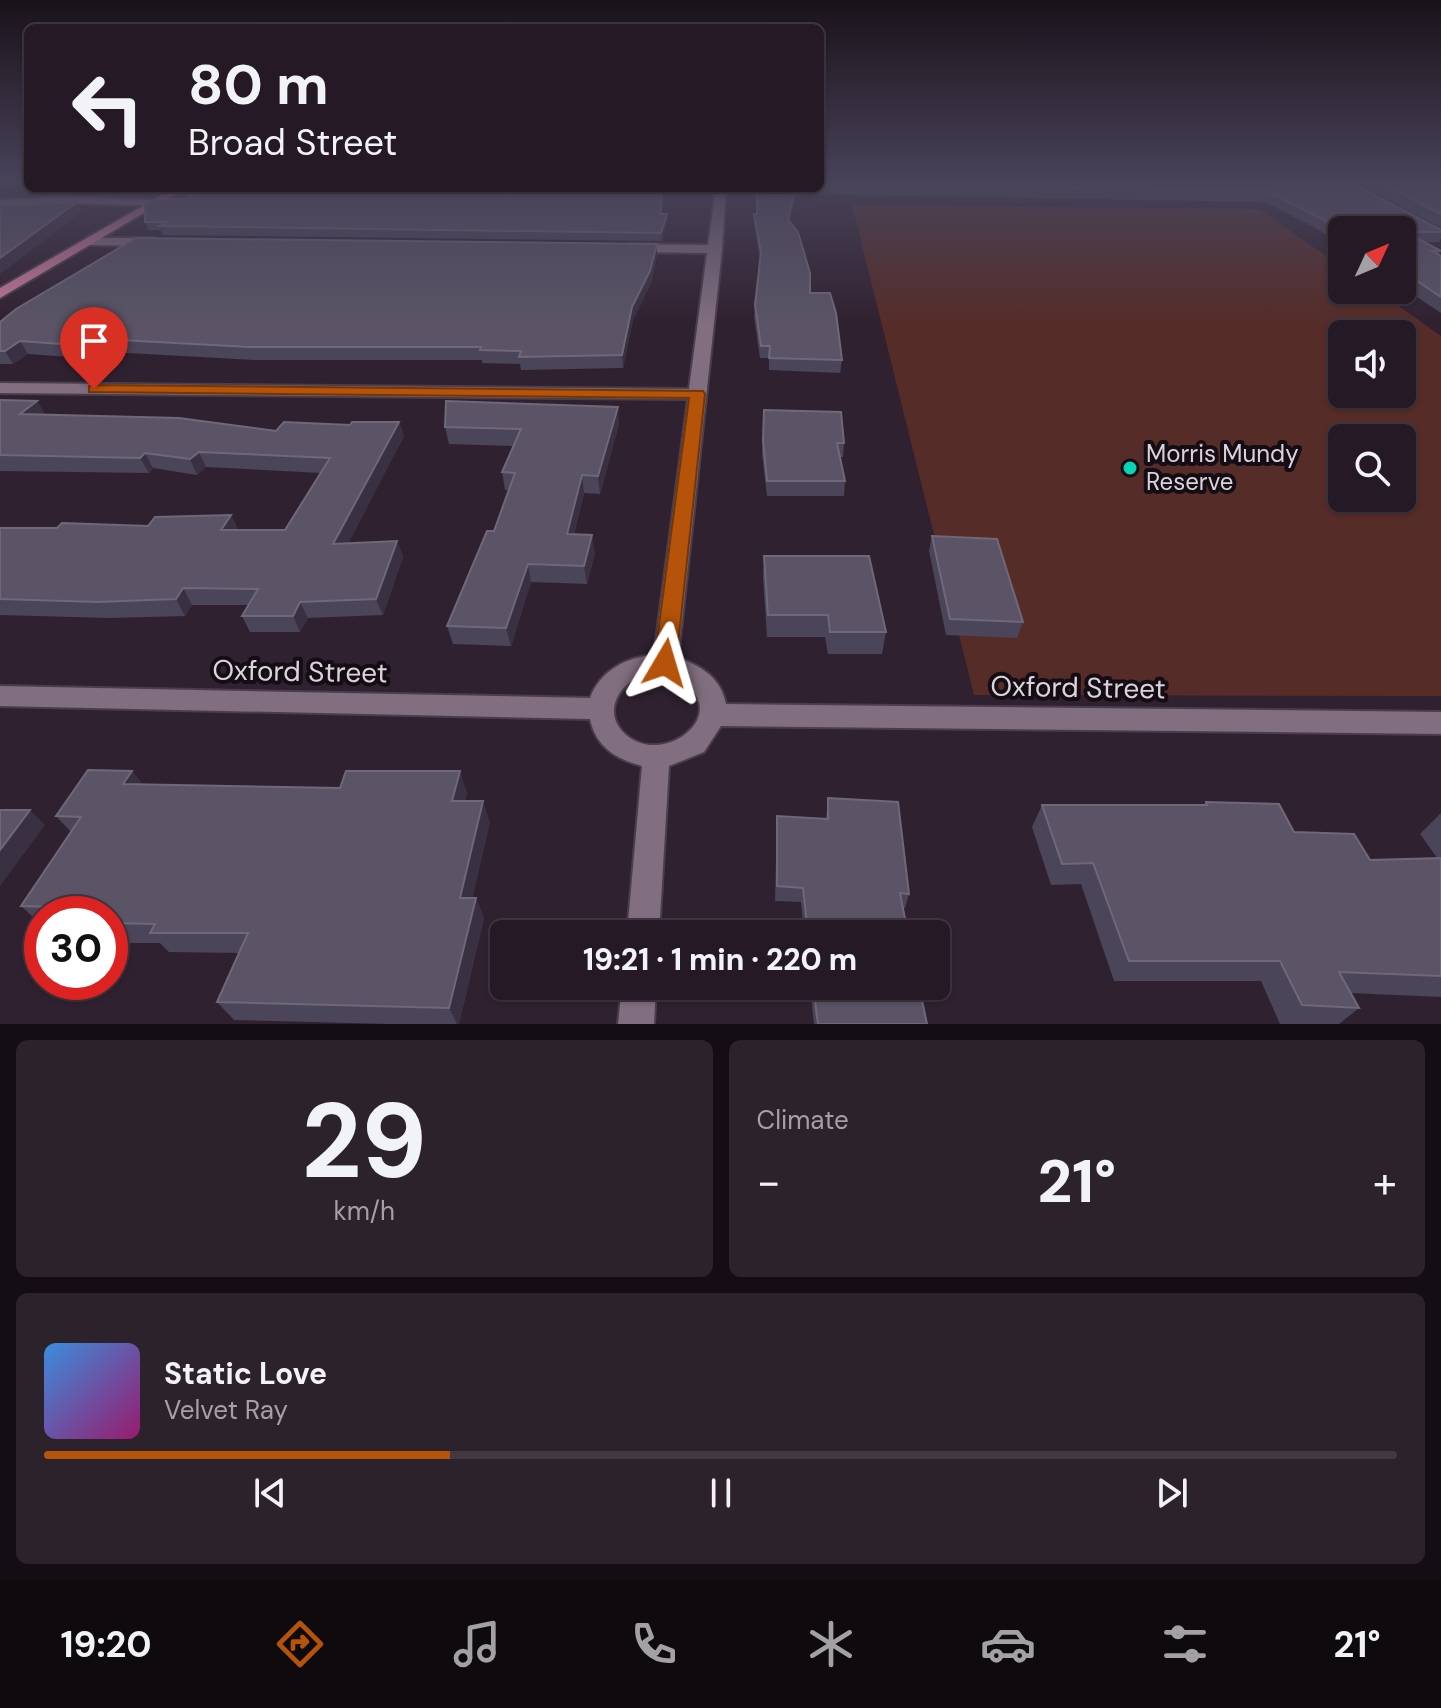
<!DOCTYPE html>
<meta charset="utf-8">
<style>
:root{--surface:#241924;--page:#2c222c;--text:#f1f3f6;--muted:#a3a0a6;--line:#413841;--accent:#b45309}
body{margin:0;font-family:"DM Sans",sans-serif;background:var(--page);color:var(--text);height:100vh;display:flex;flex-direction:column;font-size:30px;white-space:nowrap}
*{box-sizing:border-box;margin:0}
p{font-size:26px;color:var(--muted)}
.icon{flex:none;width:44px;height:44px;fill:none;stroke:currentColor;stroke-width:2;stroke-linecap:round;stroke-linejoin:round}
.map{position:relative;height:1024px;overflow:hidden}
.panel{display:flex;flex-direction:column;gap:16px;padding:16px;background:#140e14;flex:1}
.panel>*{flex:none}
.guide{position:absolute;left:24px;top:24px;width:800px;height:168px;border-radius:12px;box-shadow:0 2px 6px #0004,0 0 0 2px var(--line);background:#241924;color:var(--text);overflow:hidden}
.needle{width:52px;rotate:46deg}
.fabs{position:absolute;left:1328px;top:216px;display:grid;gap:16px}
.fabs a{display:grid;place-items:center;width:88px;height:88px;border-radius:12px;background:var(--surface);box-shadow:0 2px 6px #0004,0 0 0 2px var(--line);font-size:40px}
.speed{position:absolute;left:24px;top:896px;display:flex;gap:16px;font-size:40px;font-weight:700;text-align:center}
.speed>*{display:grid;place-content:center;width:104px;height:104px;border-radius:50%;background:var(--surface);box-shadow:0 2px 6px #0004,0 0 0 2px var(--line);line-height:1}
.speed .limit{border:12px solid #d22;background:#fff;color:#111}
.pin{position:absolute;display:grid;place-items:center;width:68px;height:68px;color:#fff;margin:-82px -34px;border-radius:50% 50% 50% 0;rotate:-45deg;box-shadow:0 0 8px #0007}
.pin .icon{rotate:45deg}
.me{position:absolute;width:88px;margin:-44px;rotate:7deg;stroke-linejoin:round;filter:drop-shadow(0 0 6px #0008)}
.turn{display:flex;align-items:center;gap:28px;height:168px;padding:0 32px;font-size:36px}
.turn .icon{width:104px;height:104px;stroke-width:2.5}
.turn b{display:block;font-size:56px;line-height:68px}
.big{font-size:60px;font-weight:800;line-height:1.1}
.panel .widget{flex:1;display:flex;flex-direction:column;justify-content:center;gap:12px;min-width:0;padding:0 28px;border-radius:12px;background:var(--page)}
.panel .dial{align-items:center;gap:0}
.dial b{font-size:104px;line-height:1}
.song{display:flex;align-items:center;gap:24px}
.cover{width:96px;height:96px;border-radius:12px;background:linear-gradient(135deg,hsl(210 70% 55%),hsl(320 70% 35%))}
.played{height:8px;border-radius:4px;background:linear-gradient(90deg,var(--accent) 30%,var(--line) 30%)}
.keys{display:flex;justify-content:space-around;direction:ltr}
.heat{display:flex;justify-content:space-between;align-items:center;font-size:44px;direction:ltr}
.panel .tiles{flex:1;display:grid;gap:16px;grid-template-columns:1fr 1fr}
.widget:last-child{grid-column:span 2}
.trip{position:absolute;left:490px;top:920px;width:460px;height:80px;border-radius:12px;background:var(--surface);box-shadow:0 2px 6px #0004,0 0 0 2px var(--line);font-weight:800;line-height:80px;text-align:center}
.menu{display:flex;height:128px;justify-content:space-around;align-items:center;background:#0e0a0e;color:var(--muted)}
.menu .icon{width:56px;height:56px}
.menu .current{color:var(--accent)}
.menu b{font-size:36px;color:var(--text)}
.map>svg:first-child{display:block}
.green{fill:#552c28;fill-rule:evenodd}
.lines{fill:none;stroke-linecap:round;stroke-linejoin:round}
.minor-casing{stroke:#4b3e4b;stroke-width:4}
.major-casing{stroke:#4b3e4b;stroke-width:4}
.minor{fill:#816e80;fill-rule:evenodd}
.major{fill:#c7789a;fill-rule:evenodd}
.wall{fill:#4a4558}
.shaded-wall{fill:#393042}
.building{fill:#5a5466;stroke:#6e6879;stroke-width:2}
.route{fill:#b45309;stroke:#753606;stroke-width:2}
.poi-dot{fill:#08d5b5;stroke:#140d14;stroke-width:3}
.labels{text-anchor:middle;stroke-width:8;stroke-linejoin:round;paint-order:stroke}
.poi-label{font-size:24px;fill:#dcd2dc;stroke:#140d14;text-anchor:start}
.near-street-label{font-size:28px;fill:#dcd2dc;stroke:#140d14}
</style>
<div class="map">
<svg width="1441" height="1024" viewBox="0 0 1441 1024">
<rect width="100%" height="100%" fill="#302130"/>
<path class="green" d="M852,205L1259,209L1342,267V290H1376L1441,336V696L974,695ZM1342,334H1402V394H1342ZM1342,438H1402V498H1342Z"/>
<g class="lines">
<defs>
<g id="minor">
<path d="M1316,180H1365L1366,183L1347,188Z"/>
<path d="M716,188H726L722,249L678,658C702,666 721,678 726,704L1441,712V734L721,726L704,752L669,766L659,934H627L642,766C616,759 596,747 590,719L0,706V686L590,698C600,671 626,657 654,655L688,399L0,393V383L689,389L707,253L630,252L624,248L630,244L708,245ZM665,673C748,705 662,775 622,731C604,710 619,686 640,676C647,673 657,674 665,673Z"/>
<path d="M59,197L156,200L161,203L156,206L59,203L0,206V200Z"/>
<path d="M86,238H154L160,242L154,246L90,245L86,244Z"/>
<path d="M622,986H656L654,1024H618Z"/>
</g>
<path id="major" d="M174,188H186L0,298V288Z"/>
</defs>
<use href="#minor" class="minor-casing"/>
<use href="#major" class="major-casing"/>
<use href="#minor" class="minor"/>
<use href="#major" class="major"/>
</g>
<g class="wall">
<path d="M820,180H1347L1441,230V238L1439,242H1425L1441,251L1438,255L1441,256V313L1402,287V230H1342V246L1321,231L1265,202L796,194L790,222L810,293L842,360L840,373L769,370V358H760L754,317L760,260L754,224V214H757V188H820Z"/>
<path d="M1366,180H1441V228L1366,187Z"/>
<path d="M179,188H663L661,214L667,222L662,241L163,235L161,230H149L145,222L187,199L181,194Z"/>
<path d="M657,244V255L651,283L633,320L623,368L521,370L520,364L482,363V360H254L109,352L97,359L28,354L13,364H0V322Z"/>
<path d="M0,400L37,401L45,415L276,431L399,422L404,436L348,543L397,541L403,557L383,615L308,618L300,632H250L242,616L248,605H192L185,616L109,618L0,615V528L148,526L231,515L238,530H285L321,473L206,467L197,475L153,468L149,473L0,471Z"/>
<path d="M764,410L844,443L843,457H840L845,481L844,496H767L762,454Z"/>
<path d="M619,424L600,494L584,493L574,534L595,553L587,584L531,582L511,646L453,644L447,626L494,531L509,490H505L502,472L513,446L449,444L445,427Z"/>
<path d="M932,536L1023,622L1017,638L946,635L929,551Z"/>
<path d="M764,556L886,632L882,654H828L825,637H767L763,578Z"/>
<path d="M132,771L143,785L467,792L465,801L490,822L472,898H476L484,918L459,1024H389L234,1020L217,1002L239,953L169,952L160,943H110V914H42V925L21,906L71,832L56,816Z"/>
<path d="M828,798L909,894L905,908H903L908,934H804L801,902L775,901L777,816L826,819Z"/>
<path d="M1206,802L1294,832L1370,860L1438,859L1420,834L1441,813V997L1350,993L1359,1008L1339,1024H1280L1261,981H1114L1081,884L1051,885L1032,827L1042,805H1203Z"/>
<path d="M810,986H919L927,1024H814Z"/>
</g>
<g class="shaded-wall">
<path d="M0,180H12L0,188Z"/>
<path d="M795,188L796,194L788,230V220Z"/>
<path d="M77,202L82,212L0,274V258Z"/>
<path d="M667,214V222L662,241L661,233Z"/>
<path d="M657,244V255L651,283L633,320L623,368L622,355L632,307Z"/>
<path d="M102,339L109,352L97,359L90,346Z"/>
<path d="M20,341L28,354L13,364L5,351Z"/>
<path d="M37,401L46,416L20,414Z"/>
<path d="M618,407L619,424L600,494L598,476Z"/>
<path d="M399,422L404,436L340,560L333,544Z"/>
<path d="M199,452L206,467L197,475L190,459Z"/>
<path d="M145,453L153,468L149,473L140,458Z"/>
<path d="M582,475L584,493L570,552L567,534Z"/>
<path d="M231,515L239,531L221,530Z"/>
<path d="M592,535L595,553L587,584L584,566Z"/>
<path d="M397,541L403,557L383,615L376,599Z"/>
<path d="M528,564L531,582L511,646L506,628Z"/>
<path d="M183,588L192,605L185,616L176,599Z"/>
<path d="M300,602L308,618L300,632L293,616Z"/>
<path d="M132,771L148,792L123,784Z"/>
<path d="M460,771L467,792L460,822L452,801Z"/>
<path d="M483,801L490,822L468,918L460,898Z"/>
<path d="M30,810L45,825L0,886V850Z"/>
<path d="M476,898L484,918L459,1024H457L449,1008Z"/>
</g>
<g class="building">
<path d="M820,180H1347L1441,230V232H1405L1441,251H1432L1441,256V297L1402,271V230H1342V232L1326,221L1269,192L820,185Z"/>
<path d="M1375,180H1441V214Z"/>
<path d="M180,188H662L661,214H667L661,233L160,226L167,222H145V205L154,200L193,198Z"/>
<path d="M757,188H795L788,220L798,232L810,273V293H830L836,313L842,360L769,358L770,346H761L755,305L761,252L754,214H757Z"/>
<path d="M77,202L0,258V206Z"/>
<path d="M136,238L657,244L650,271L632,307L622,355L519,357L521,351L480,350L481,347H249L102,339L90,346L20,341L5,351H0V322L16,309Z"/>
<path d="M0,400L37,401L20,414L179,418L276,431L284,422L350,425L352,422H399L333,544L397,541L376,599L300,602L293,616H242L258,589L183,588L176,599L98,602L0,599V528H57L62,523L148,526L155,517L231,515L221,530H285L330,458L199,452L190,459L145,453L140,458L0,455Z"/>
<path d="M446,401L618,407L598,476L582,475L567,534L592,535L584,566L528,564L506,628L447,626L487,531H494L515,473L502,472L521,429L445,427Z"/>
<path d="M764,410L841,412L844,443H837L845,481H767L763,440Z"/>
<path d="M932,536L997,539L1023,622L950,619Z"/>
<path d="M764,556H869L886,632H830L828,615H768Z"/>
<path d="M88,770L132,771L123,784L340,788L346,771H460L452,801H483L460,898H476L449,1008L217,1002L248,933H150L155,924L110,923V914H50L54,907L21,906L81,817L56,816Z"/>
<path d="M828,798L898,802L909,894L900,893L908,934H808L803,888L777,886V816L828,819Z"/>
<path d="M1206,802L1279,804L1294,832L1354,834L1370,860L1441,858V976L1339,972L1359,1008L1302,1005L1280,961H1129L1093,863L1062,864L1042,805H1207Z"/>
<path d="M0,810H30L0,850Z"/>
<path d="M813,986H919L927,1024H818Z"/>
</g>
<linearGradient id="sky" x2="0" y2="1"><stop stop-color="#1a121a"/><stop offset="0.56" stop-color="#484359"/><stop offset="1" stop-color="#484359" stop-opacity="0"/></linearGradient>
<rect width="1441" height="324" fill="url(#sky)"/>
<path class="route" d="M94,385L703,391L705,394L676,663L673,670L665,672L657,670L654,663L689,398L89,392V386Z"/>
<circle class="poi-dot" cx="1130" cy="468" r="8"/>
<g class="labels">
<g class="poi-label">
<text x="1146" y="462">Morris Mundy<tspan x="1146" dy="28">Reserve</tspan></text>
</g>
<g class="near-street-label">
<text transform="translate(300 671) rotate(1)" y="10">Oxford Street</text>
<text transform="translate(1078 687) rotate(1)" y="10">Oxford Street</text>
</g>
</g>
</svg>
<div class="fabs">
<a><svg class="needle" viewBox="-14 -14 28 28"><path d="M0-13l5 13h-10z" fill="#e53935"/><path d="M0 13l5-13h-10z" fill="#a3a0a6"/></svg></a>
<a><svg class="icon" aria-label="sound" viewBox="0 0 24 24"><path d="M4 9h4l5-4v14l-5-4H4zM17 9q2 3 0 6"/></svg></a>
<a><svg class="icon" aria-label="search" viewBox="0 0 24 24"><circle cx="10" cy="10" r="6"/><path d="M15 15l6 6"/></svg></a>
</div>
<div class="speed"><div class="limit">30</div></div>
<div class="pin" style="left:94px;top:389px;background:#d93025"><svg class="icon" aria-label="arrive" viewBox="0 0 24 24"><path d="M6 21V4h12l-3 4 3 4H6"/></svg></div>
<svg class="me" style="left:665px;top:663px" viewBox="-20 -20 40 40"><path d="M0-17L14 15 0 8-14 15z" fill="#b45309" stroke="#fff" stroke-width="4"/></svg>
<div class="trip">19:21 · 1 min · 220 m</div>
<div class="guide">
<div class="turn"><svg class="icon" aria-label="left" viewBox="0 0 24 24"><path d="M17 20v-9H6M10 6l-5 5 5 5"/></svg><div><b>80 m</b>Broad Street</div></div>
</div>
</div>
<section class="panel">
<div class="tiles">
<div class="widget dial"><b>29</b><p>km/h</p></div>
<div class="widget"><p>Climate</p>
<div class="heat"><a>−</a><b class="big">21°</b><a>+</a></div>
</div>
<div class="widget">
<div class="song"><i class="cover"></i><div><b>Static Love</b><p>Velvet Ray</p></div></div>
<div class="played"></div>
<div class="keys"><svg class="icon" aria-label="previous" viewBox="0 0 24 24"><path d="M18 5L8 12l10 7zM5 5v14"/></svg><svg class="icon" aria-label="pause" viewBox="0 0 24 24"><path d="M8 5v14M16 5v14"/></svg><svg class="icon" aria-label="next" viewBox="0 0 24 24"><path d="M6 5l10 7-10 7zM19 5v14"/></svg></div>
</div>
</div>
</section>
<nav class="menu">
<b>19:20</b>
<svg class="icon current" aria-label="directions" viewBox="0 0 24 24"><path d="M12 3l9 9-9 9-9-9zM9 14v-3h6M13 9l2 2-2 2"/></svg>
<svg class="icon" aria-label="music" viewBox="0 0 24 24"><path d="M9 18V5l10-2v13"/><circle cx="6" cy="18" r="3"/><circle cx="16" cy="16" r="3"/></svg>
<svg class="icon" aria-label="phone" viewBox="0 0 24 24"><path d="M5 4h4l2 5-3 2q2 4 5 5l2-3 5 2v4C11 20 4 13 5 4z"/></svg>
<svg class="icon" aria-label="climate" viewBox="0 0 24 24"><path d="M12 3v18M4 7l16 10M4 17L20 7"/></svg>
<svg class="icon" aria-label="car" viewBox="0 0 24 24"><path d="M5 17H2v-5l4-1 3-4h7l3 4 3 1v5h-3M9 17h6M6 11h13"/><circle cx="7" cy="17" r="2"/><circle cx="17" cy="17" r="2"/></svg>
<svg class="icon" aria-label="filters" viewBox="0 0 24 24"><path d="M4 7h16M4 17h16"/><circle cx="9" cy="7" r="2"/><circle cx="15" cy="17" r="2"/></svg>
<b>21°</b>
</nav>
